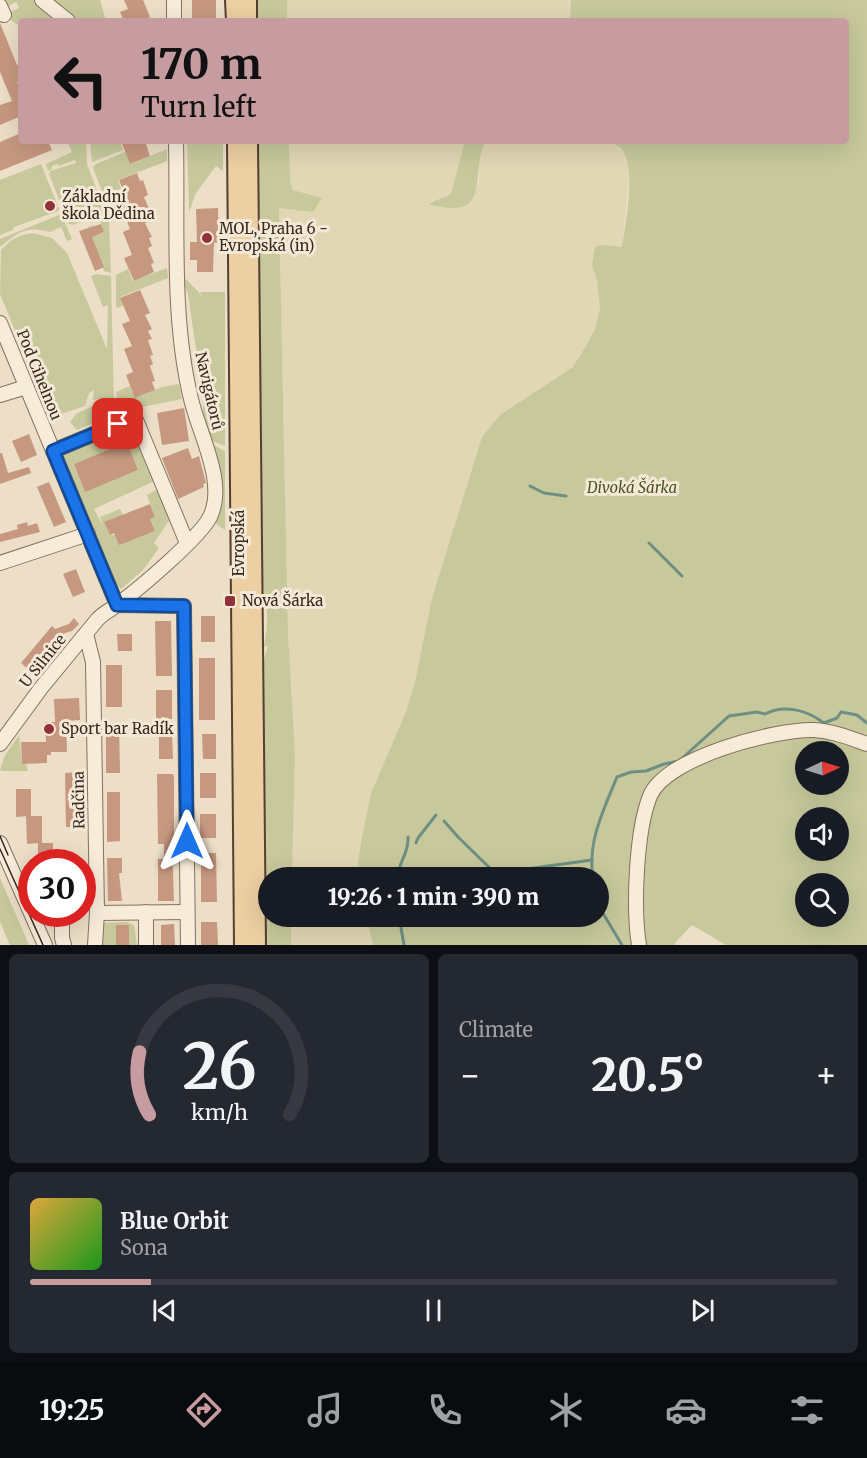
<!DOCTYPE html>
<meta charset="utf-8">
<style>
:root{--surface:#171b24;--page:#242831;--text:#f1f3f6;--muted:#9ea1a6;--line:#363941;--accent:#c69ca1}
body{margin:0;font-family:Merriweather,serif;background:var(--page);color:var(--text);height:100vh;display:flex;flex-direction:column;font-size:22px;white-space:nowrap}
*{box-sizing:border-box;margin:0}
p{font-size:20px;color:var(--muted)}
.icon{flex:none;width:33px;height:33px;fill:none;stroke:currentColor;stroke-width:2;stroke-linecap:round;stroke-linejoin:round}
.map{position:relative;height:945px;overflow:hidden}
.drawer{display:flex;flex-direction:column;gap:9px;padding:9px;background:#0d0f14;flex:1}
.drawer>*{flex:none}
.top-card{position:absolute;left:18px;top:18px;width:831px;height:126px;border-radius:6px;box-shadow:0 6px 24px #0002;background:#c69ca1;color:#111;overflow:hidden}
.needle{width:39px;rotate:86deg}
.tools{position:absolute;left:795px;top:741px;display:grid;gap:12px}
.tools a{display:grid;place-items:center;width:54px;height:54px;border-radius:50%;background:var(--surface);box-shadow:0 6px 24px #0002;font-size:30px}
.speed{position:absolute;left:18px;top:849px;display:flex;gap:12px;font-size:30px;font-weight:700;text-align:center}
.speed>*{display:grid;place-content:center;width:78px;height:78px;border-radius:50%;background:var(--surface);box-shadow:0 6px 24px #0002;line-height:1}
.speed .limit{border:9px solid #d22;background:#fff;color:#111}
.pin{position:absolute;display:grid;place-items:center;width:51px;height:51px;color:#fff;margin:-26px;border-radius:12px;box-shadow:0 3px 9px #0006}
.me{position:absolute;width:66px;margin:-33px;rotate:0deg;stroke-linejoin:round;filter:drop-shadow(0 0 4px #0008)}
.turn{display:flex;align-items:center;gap:21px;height:126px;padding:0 24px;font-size:27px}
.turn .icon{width:78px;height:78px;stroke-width:2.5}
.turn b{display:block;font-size:42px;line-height:51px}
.big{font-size:45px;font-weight:800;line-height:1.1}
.drawer .tile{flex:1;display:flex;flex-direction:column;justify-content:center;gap:9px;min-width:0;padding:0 21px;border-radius:9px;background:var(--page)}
.drawer .dial{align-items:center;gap:0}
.dial svg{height:156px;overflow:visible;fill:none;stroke:var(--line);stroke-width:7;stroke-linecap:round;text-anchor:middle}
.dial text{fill:var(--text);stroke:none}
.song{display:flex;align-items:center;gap:18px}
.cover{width:72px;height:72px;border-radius:9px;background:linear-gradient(135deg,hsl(40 70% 55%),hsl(120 70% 35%))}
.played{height:6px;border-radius:3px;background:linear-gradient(90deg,var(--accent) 15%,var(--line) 15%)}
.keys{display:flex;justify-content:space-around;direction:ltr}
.heat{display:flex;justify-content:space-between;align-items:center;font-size:33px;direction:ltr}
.drawer .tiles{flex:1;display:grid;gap:9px;grid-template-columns:1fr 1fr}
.tile:last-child{grid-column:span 2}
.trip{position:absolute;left:258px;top:867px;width:351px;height:60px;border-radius:30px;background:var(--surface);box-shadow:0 6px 24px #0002;font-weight:800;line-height:60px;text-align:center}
.tabs{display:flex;height:96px;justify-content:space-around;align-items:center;background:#090b0e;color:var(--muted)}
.tabs .icon{width:42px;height:42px}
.tabs .selected{color:var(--accent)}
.tabs b{font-size:27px;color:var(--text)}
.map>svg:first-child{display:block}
.farmland{fill:#e1d7b5}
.green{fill:#c7c99c;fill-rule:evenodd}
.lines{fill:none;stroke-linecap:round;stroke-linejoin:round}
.stream{stroke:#6f8e84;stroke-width:3}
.building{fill:#c79880}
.minor-casing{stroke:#86705e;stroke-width:16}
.major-casing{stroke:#553f31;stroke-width:20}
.minor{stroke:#f7ecda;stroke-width:14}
.major{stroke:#eccfa2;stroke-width:16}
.tram{stroke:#382a20;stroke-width:1.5}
.route-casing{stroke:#114b97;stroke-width:15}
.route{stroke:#1a73e8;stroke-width:10}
.poi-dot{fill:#923139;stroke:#f4e9d6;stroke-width:2}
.labels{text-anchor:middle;stroke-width:6;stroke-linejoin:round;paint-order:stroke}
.poi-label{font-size:15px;fill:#382a20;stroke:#f4e9d6;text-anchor:start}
.street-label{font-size:15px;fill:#382a20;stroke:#f4e9d6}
.park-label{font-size:15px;font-style:italic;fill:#4b5328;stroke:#f4e9d6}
</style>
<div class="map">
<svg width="867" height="945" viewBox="0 0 867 945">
<rect width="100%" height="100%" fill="#ecdec7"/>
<g class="farmland">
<path d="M287,0H571L570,21H287Z"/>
<path d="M289,141H465L451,194L444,199L432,201L429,205L455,208L465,206L470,202L479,183V165L485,141H600L617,145L624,152L630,170L622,248L600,245L592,265L597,281L600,309L595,329L587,344L573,367L501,415L482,438L432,598L415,682L405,714L371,793L361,842L358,863L359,877H292L295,754L288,632L279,208H286L322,198L293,190L290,181Z"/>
<path d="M291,917H366L373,945H291Z"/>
</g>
<g class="green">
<path d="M5,0H39L63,21H21V27L12,21L8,13L19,8L16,2L8,6Z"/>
<path d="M48,0H100L106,21H74Z"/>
<rect x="253" y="0" width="34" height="21"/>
<path d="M571,0H867V741L812,734L867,748V945H726L692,925L675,943V945H373L366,917L598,916V878H359L358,863L361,842L371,793L405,714L415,682L432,598L482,437L500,415L573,367L587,344L595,329L600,309L597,281L592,265L595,247L600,245L622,247C625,225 639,160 618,146C613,143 605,142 600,141H846V21H570ZM806,752H838V784H806ZM806,818H838V850H806ZM806,884H838V916H806Z"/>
<path d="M67,141H86L87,164L109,222L111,273L104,271L88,227L93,225L97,235L104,232L97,213L96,216L73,225L69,224L49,174L50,171L76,163L75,160L59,166L58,164L52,166V169L48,171L46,164L72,152Z"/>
<path d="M90,141H120L123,150L92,162Z"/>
<path d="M187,141H223V171L216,166L196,193L189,212Z"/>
<path d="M254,141H289L290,181L293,190L322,198L313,212L279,208L288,632L295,754L292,877L268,878V916L291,917V945H262V668L268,645L264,647C267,627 269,616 264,596L261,595Z"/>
<path d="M465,141H485C483,149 480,157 479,165C477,178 479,202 462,207C452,210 439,206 429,205C434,199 444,199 451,194Z"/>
<path d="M167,149V161L118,180L121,189L103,194L93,168L94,165L125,152L131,164Z"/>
<path d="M41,164L59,209L58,211L14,227L13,230L0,235V180Z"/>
<path d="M59,215L62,216L72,239L67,241L61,227L50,232C26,225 17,233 0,247V239Z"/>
<path d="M33,233L52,238L67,253L107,349L108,305L103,307L91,276L96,274L111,276L114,406L108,417L77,430L70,422L76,414L103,401L102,398L93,400L94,390L89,393L85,406L51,417L47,408L52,403L48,391L45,390L40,391L0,294L1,250C11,239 19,235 33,233Z"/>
<path d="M167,268L168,278L120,297L123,306L116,308V275L128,269L133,281Z"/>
<path d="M181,279H186L205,299L200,292H225V446L212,441L203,412V398L188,294Z"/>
<path d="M179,384L182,399L122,411L119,409L116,392L130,386L136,398L162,387Z"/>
<path d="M132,425L157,480L94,509L104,528L100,517L120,509L123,515L105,523L110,535L155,531L150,519L155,517L147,495L160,488L172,516L154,543L159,548L144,569L121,589L116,585L62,457L66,451ZM127,443L138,470L85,491L74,464Z"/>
<path d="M209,443L225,451V530L214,522Z"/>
<path d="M19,735L22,763L26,764L28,771H0L4,757Z"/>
<path d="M0,878L29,945H10L0,922Z"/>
<path d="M127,922L134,925L137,945H129V925L116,945H97L98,923Z"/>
</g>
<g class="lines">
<g class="stream">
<path d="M530,486L544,493L566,496"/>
<path d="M649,543L682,576"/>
<path d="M444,821L459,838L495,873"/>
<path d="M416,843L418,838L436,815"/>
<path d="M407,871L423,878"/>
<path d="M398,878C398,861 409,855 408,837"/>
<path d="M461,878L592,860"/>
<path d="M593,878C587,842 604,809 617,777L631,772L646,771L664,764L679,761L729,716L757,712L765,714C784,704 807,710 824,723L837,718L841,712L857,715L867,723"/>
<path d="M598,905L622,945"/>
<path d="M399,916L404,945"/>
</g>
</g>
<g class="building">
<path d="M124,0H143L150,17L147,19L148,21H124L120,12L128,9Z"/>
<rect x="192" y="0" width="24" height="21"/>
<path d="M0,23L17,65L21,64V81L17,82L21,92V116L0,125V105L12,101L0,72Z"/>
<path d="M21,133V141H48L52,150L0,171V142Z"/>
<path d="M121,141H145L150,156L130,164Z"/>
<path d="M137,173L140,181L143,180L148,195L144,197L150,211L147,213L150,221L145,223L152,237L149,238L152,246L148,248L154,263L151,264L154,272L134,281L124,258L132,255L123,232L130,229L121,206L128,203L119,180Z"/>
<path d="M218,208L219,242L214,243L213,272H197V260H190V242H197L196,209Z"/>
<path d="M101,224L104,232L92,237L104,267L95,271L79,231Z"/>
<path d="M140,290L150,313L145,315L152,329L148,331L152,339L148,340L153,355L150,356L153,364L150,366L155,381L152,382L155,390L135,398L126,375L133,372L124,349L132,346L122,324L130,321L120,298Z"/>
<path d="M184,408L189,441L162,445L157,413Z"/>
<path d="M29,434L37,455L21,462L12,441Z"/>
<path d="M127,442L138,470L85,492L74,464Z"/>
<path d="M188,448L192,459L199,456L206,483L203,484L204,487L178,499L162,458Z"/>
<path d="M0,453H2L8,473L29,467L31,473L0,484Z"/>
<path d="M49,482L66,522L54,527L37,487Z"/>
<path d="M150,504L155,517L150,519L155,531L119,545L114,533L110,535L104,522Z"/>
<path d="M27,522L28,526L37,523L40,532L0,542V534L18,529L17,525Z"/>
<path d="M76,569L85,592L73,597L63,574Z"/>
<rect x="201" y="616" width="14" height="26"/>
<path d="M74,618L79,624L72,631L65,633L31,672L21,663L52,626L55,629L69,624Z"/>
<path d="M155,621H171L172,676H156Z"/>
<path d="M117,634H132V651H118Z"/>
<rect x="199" y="658" width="16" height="62"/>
<rect x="106" y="665" width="16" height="42"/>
<rect x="156" y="690" width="16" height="29"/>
<path d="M79,698L80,720L66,721L67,752H51V755H47V763L22,764L21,742H46L45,722H55L54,699Z"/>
<path d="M106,723H119L120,773H106Z"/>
<path d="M159,734H172L173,759H159Z"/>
<path d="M202,734H216V759H203Z"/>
<path d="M80,772L81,827H66L65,773Z"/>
<rect x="200" y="773" width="16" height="25"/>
<path d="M157,774H173L174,778V840L172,844L174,901H158V859H164V844H158Z"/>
<path d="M16,789H31V816H42V843H53V862H38V843L27,844L26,816H29L16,817Z"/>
<path d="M107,792H120V841L107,842Z"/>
<rect x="200" y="814" width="16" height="24"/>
<path d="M201,853H216L217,902H201Z"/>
<path d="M107,858H122V873H119L122,901H108Z"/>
<path d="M201,922H217L218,945H201Z"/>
<path d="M174,924L175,945H161V925Z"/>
<rect x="116" y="925" width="13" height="20"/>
</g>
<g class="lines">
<defs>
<g id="minor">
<path d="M42,0L68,21"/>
<path d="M174,0V21"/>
<path d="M0,6L4,15"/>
<path d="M0,323L117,605"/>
<path d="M0,395L26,387"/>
<path d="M53,451L118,424L136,420L187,543"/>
<path d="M0,563L88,534"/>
<path d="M117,605L184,606L188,945"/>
<path d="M86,634L93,662L97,913L187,912"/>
<path d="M0,744L41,688L97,620C103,613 111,610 118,604C139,589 200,537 210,517C227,482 199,434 191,399C171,316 178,226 176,141"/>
<path d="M0,843L45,945"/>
<path d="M146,912V945"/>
<path d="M62,914V938L64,945"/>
<path d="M95,945L97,913"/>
<path d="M639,945C633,908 636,831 650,796C666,757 776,729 814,730C833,731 850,738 867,744"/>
</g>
<g id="major">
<path d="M234,0L235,21"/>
<path d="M248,0V21"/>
<path d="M236,141L243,945"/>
<path d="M249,141L257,945"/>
</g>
</defs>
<use href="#minor" class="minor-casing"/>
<use href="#major" class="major-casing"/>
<use href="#minor" class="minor"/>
<use href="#major" class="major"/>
<g class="tram">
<path d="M0,836L8,855"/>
<path d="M0,849L43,945"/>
</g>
</g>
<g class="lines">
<defs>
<path id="route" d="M118,424L53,451L117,605L184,606L187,841"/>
</defs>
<use href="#route" class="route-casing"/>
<use href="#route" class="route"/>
</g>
<g class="poi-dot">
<circle cx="50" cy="206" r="6"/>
<circle cx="207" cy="238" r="6"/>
<rect x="224" y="595" width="12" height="12" rx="3"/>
<circle cx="49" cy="729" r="6"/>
</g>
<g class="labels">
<g class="poi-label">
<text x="62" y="202">Základní<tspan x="62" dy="17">škola Dědina</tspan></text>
<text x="219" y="234">MOL, Praha 6 -<tspan x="219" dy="17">Evropská (in)</tspan></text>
<text x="242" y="606">Nová Šárka</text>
<text x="61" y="734">Sport bar Radík</text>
</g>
<g class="street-label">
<text transform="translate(39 375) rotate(68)" y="5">Pod Cihelnou</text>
<text transform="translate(209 391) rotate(77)" y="5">Navigátorů</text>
<text transform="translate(239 543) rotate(-90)" y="5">Evropská</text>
<text transform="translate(43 661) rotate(-51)" y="5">U Silnice</text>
<text transform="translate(79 800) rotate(-91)" y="5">Radčina</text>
</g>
<g class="park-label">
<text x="632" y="493">Divoká Šárka</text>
</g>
</g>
</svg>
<div class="tools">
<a><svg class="needle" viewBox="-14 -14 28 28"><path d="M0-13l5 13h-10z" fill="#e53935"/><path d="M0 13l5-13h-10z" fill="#9ea1a6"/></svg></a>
<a><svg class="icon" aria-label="sound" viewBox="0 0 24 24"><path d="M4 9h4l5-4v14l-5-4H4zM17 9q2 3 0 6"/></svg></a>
<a><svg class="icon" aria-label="search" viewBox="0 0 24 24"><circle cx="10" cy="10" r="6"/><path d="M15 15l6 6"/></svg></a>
</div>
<div class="speed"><div class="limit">30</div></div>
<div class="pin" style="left:118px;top:424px;background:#d93025"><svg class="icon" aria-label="arrive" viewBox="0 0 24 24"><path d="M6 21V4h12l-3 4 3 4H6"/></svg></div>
<svg class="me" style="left:187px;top:841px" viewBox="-20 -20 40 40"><path d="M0-17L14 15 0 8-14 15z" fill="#1a73e8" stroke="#fff" stroke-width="4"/></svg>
<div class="trip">19:26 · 1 min · 390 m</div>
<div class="top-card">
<div class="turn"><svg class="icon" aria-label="left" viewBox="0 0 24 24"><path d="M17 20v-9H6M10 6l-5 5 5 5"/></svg><div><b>170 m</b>Turn left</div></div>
</div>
</div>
<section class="drawer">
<div class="tiles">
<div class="tile dial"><svg viewBox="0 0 100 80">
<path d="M14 69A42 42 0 1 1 86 69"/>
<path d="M14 69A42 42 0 0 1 9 37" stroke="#c69ca1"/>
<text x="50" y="56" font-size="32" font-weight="700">26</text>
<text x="50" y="72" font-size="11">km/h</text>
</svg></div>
<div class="tile"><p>Climate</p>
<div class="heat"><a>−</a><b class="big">20.5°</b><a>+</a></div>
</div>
<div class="tile">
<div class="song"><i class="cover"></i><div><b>Blue Orbit</b><p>Sona</p></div></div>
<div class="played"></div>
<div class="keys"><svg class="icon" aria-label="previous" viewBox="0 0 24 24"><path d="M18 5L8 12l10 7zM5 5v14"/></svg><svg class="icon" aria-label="pause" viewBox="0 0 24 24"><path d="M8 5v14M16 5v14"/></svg><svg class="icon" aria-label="next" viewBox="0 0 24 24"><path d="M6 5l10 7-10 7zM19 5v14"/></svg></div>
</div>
</div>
</section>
<nav class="tabs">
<b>19:25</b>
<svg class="icon selected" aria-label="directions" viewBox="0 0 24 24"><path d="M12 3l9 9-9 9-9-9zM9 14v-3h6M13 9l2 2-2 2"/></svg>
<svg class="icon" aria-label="music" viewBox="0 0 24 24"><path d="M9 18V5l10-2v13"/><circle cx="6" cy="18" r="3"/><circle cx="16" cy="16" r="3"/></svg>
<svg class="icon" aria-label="phone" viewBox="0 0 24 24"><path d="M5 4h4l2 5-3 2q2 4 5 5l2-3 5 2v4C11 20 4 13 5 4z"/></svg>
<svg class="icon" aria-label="climate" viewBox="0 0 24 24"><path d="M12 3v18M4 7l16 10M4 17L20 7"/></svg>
<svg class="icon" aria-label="car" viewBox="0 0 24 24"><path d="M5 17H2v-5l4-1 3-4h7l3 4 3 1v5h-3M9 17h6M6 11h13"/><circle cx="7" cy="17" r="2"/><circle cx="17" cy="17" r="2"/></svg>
<svg class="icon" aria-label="filters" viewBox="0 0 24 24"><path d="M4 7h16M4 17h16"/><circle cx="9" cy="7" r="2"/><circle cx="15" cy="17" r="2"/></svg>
</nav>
